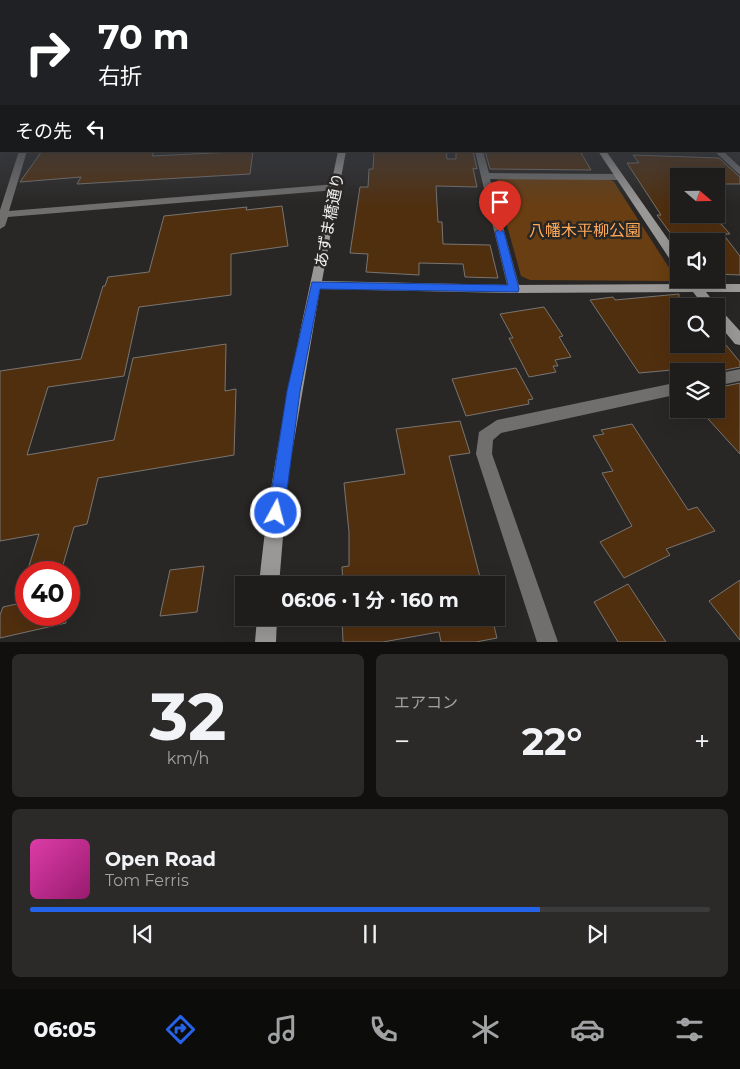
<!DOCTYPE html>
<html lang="ja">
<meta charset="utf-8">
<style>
:root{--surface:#1f1d1c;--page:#2c2a29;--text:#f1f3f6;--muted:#a1a2a3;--line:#3c3b3b;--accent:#2563eb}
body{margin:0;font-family:Montserrat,"Noto Sans JP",sans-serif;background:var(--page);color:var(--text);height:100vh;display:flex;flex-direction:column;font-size:19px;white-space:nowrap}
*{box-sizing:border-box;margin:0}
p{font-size:16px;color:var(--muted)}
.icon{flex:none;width:28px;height:28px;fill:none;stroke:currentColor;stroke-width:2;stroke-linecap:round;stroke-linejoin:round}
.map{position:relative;height:642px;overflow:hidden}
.details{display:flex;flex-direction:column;gap:12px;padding:12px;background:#11100f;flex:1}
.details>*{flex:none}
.hud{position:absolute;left:0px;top:0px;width:740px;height:152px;box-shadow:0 5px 20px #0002,0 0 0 1px var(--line);background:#202124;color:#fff;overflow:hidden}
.needle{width:32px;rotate:110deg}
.fabs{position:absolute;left:670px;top:168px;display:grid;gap:10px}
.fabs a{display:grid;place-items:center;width:55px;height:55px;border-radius:0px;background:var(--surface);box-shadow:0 5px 20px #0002,0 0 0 1px var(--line);font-size:25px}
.speed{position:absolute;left:15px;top:561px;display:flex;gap:10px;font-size:25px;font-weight:700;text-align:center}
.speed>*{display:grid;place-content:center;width:65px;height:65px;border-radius:50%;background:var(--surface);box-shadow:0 5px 20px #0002,0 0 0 1px var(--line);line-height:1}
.speed .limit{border:8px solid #d22;background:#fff;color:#111}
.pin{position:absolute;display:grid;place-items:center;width:42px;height:42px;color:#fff;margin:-51px -21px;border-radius:50% 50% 50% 0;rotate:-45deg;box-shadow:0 0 5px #0007}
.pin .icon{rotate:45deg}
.me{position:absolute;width:55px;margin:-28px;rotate:7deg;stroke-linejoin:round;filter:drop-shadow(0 0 4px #0008)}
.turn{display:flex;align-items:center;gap:18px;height:105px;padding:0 15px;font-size:22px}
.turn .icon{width:65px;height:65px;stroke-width:2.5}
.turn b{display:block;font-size:35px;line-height:42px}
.then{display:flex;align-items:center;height:48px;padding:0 15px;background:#0003;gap:10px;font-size:19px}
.big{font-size:38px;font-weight:700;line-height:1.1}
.details .card{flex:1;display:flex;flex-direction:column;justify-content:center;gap:8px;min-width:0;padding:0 18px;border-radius:8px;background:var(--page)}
.details .dial{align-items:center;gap:0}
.dial b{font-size:65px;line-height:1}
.song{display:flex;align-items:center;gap:15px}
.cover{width:60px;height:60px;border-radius:8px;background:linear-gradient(135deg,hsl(320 70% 55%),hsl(320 70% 35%))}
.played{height:5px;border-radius:2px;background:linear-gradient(90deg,var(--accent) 75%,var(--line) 75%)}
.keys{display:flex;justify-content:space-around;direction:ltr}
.heat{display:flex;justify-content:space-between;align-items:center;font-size:28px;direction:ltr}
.details .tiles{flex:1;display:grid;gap:12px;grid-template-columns:1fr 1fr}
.card:last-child{grid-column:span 2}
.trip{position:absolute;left:235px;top:576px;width:270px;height:50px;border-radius:0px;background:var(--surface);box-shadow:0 5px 20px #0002,0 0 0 1px var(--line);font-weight:700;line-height:50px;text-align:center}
.menu{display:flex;height:80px;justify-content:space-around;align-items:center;background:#0c0c0b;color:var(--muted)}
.menu .icon{width:35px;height:35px}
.menu .selected{color:var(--accent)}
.menu b{font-size:22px;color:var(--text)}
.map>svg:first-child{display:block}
.green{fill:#693e12}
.building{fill:#502f0f;stroke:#787572}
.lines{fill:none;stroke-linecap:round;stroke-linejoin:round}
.street{fill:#706f6e;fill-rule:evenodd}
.secondary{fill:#9a9896;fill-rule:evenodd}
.route{fill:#2563eb;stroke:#184099}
.labels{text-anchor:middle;stroke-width:5;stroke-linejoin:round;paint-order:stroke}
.street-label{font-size:16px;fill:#f0efee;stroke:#292725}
.park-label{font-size:16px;fill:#ffa958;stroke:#292725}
</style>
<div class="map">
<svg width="740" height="642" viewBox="0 0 740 642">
<rect width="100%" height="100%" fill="#292725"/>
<path class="green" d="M498,179H609L614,182L675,277L671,281L530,280L521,276L495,182Z"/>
<g class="building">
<path d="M42,151H154L152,156L253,151L250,174L77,184L81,177L20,182Z"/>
<path d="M374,151H446L447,159H456V151H473L477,169L473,168L477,187L436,186L438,222H442L443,244L490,245L498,278L465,277L463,264L419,263V275L366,272L368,254L350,253L360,187H368L369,169H373Z"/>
<path d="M485,151H580L591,170L490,169Z"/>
<path d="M633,155L719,158L740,177V184H721L716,176H679V214H712L730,234H723L740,256V275L716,274V241H681L679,238V242L674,235L671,234L657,215H661L627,163H639Z"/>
<path d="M282,206L288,246L231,254V295L139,307L124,376L48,387L27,455L114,440L133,358L226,344L225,391L236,389L234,455L98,478L87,524L74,527L61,572H27L39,534L0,541V371L81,359L103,286H105L108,277L149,272L164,216L247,207L246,210Z"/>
<path d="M679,294V344H716V333L740,362V367L716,372V366L639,373L590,300L613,297L615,300Z"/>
<path d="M544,307L563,336L559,337L571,357L555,360L558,366H553L556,372L529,377L509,338H513L500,314Z"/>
<path d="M516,368L533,399L528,400L529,404L466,416L452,379Z"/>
<path d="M740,383V454L699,409H716V388Z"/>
<path d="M460,421L470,453L449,456L481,581L449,585H343L342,567L349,566V532L344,483L405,474L396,429Z"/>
<path d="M632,424L688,510L697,507L715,531L666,549L670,555L624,578L600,542L632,526L602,473L613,471L593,436L604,434L601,430Z"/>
<path d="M204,566L197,612L160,616L170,570Z"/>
<path d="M740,580V640L709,601Z"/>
<path d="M628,584L666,642H618L594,602Z"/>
<path d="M26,602V615H65L66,623L0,638V615L3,607Z"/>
<path d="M342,618H492L497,638L476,642H441L439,632L383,642H343Z"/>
</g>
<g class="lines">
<g class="street">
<rect x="0" y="137" width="1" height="4"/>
<path d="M19,151H27L9,211L336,184L340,187L336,190L8,217L5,226L0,229V210Z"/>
<path d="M475,151H483L489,173L620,174L624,177L620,180L490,179L520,289L514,293L508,289Z"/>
<path d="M714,151H723L740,167V175Z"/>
<path d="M740,369V381L716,386V374Z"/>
<path d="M679,382V394L501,433L493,440L492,454L558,642H537L476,454L479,432L497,420Z"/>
</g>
<g class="secondary">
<rect x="739" y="117" width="1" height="4"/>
<path d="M338,151H346L322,281L514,285L687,284L683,279H695L700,284H740V292H706L717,306L716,307L704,306L693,292L514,293L320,289L288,476L279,585H259C273,438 309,296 338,151Z"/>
<path d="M598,151H606L679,255V268L675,267Z"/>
<path d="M716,308L720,309L740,331V345L735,344L716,321Z"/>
<path d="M257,618H277L276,642H255Z"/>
</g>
</g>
<linearGradient id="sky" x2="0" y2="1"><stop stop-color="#171514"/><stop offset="0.56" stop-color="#434751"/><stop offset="1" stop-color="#434751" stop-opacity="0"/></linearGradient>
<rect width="740" height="206" fill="url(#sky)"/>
<path class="route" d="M500,229L504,232L519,289L518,292L320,289L300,391L284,513L282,518L276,521L270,518L268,513L287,391L312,282L508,285L495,232Z"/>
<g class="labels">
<g class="street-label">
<text transform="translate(329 220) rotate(-79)" y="6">あずま橋通り</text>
</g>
<g class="park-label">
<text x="585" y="236">八幡木平柳公園</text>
</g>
</g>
</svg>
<div class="fabs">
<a><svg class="needle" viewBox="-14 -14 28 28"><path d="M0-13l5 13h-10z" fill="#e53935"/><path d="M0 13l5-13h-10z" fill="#a1a2a3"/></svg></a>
<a><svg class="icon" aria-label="sound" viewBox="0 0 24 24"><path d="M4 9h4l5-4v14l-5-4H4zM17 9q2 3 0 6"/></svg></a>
<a><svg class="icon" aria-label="search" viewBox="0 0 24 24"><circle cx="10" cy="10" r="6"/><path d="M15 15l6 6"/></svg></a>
<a><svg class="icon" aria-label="layers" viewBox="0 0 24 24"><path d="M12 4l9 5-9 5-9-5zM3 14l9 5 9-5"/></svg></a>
</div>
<div class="speed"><div class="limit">40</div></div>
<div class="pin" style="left:500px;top:232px;background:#d93025"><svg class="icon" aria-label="arrive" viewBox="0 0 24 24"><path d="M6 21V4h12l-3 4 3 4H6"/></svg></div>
<svg class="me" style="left:276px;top:513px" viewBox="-20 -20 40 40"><circle r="17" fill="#2563eb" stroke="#fff" stroke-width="3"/><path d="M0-11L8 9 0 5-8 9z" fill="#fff"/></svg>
<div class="trip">06:06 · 1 分 · 160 m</div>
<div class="hud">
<div class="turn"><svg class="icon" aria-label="right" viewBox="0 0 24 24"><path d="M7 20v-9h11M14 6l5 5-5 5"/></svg><div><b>70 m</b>右折</div></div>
<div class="then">その先<svg class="icon" aria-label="left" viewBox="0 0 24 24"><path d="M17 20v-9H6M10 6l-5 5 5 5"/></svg></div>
</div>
</div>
<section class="details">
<div class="tiles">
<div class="card dial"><b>32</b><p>km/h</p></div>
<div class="card"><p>エアコン</p>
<div class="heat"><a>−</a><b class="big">22°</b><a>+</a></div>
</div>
<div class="card">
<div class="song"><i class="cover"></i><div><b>Open Road</b><p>Tom Ferris</p></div></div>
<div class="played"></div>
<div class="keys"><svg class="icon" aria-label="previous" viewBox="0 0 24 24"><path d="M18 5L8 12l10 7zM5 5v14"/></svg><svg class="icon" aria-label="pause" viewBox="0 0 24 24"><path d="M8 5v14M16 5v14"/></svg><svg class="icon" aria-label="next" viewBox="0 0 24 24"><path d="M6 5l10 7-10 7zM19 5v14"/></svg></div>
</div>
</div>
</section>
<nav class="menu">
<b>06:05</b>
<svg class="icon selected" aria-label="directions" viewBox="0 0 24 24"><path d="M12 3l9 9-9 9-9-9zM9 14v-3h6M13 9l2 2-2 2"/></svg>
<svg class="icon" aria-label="music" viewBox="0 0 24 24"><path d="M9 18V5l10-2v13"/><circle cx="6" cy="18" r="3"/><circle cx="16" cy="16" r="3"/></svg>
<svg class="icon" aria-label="phone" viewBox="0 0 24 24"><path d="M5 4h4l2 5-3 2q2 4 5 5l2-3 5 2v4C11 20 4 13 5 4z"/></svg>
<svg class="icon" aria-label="climate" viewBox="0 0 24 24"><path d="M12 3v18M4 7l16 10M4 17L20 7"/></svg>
<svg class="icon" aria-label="car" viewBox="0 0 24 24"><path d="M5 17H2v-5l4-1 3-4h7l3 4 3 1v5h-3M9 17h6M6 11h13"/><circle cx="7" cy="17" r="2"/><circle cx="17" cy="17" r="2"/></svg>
<svg class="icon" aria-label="filters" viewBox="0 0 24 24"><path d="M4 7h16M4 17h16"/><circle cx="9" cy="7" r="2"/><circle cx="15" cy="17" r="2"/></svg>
</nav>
